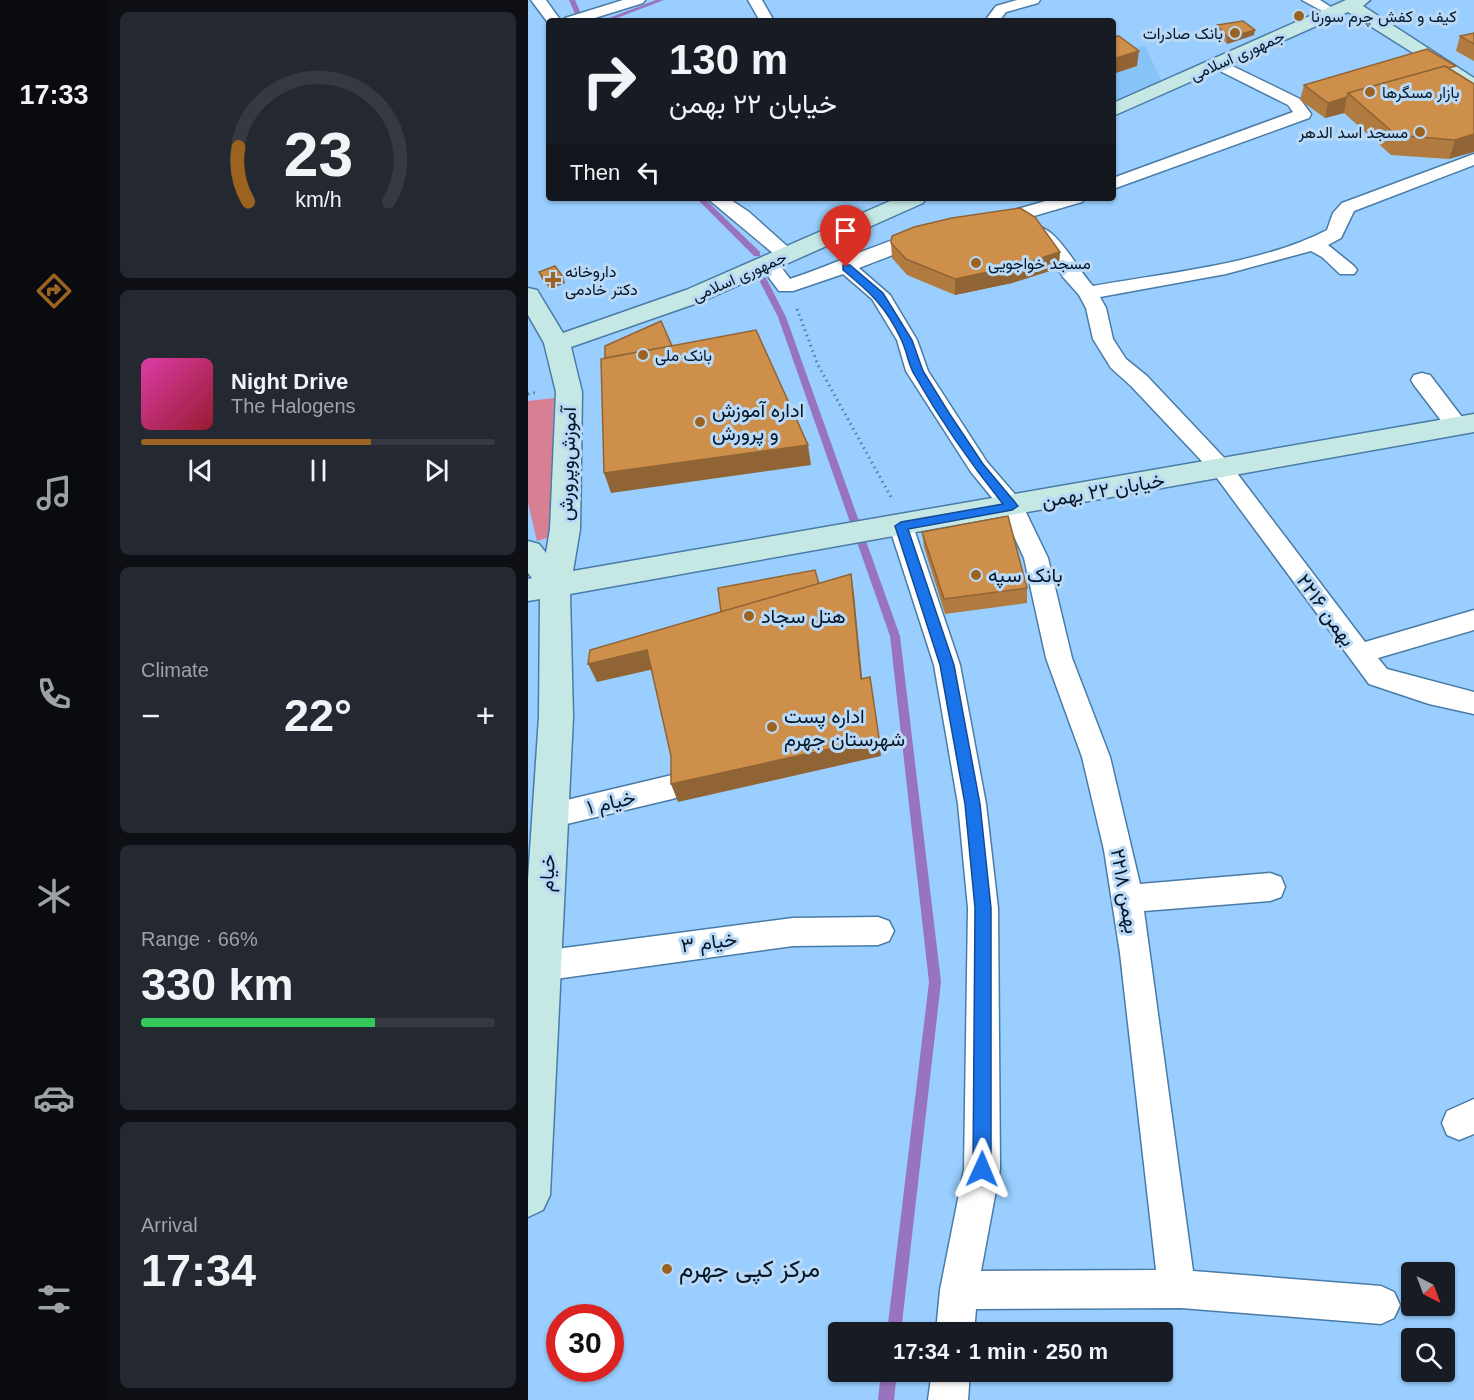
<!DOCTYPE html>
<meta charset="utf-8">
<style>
:root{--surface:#171b24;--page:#242831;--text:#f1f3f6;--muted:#9ea1a6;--line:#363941;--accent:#9b631f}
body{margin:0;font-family:Helvetica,Vazirmatn,sans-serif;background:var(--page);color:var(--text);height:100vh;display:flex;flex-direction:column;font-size:22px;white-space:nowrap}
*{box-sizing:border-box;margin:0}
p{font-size:20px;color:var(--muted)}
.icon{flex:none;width:33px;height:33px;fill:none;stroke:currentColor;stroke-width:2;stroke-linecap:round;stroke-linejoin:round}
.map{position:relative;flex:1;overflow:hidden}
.drawer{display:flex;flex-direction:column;gap:12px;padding:12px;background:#0d0f14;width:420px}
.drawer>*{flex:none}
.hud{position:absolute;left:18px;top:18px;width:570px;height:183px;border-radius:6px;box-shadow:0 2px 4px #0004;background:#171b24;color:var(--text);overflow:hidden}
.needle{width:39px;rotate:138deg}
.buttons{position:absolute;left:873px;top:1262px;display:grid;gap:12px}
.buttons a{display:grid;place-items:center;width:54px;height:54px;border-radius:6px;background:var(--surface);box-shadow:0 2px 4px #0004;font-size:30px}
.speed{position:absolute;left:18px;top:1304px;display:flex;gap:12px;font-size:30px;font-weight:700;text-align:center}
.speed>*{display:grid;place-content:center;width:78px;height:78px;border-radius:50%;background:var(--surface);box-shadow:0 2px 4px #0004;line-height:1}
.speed .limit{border:9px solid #d22;background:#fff;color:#111}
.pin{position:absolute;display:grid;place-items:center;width:51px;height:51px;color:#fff;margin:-62px -26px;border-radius:50% 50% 50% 0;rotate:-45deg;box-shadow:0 0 6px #0007}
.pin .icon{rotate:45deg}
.me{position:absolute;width:66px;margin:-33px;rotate:1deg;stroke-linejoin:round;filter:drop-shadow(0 0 4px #0008)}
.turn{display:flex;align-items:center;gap:21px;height:126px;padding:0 24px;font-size:27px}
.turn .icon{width:78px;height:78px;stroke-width:2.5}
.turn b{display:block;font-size:42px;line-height:51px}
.then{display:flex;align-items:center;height:57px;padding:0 24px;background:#0003;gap:12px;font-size:22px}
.big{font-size:45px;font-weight:700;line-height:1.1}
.drawer .card{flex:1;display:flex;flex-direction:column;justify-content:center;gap:9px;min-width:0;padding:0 21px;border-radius:9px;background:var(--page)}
.drawer .dial{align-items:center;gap:0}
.dial svg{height:156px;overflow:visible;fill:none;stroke:var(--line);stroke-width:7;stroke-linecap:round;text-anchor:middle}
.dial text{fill:var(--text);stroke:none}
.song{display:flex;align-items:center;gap:18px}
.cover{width:72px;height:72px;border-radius:9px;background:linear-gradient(135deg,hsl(320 70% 55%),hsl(350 70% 35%))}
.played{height:6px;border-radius:3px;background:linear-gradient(90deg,var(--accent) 65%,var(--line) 65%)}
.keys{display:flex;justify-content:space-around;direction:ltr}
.heat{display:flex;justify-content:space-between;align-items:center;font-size:33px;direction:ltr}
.charge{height:9px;border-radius:4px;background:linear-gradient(90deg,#34c759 66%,var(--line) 0)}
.trip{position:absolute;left:300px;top:1322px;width:345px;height:60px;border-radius:6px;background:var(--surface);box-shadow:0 2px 4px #0004;font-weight:700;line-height:60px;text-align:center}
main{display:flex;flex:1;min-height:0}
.menu{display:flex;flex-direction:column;width:108px;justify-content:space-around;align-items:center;background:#090b0e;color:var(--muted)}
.menu .icon{width:42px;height:42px}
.menu .current{color:var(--accent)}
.menu b{font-size:27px;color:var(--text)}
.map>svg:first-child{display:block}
.built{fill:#88c3f8}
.green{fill:#d88093}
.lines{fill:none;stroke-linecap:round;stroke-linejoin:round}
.stream{fill:#9974be;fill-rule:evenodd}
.street-casing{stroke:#497ba7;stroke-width:3}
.secondary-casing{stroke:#497ba7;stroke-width:3}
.path{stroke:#577d9f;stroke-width:3;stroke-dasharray:1.5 4;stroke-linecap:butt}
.street{fill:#fff;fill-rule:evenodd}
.secondary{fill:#c6e8e5;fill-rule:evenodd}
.wall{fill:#b17b40}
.shaded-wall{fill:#906434}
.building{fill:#ce8f4a;stroke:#906434;stroke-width:1.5}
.route{fill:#1a73e8;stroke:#114b97;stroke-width:1.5}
.poi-dot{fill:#9b631f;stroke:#bad9f6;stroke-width:2}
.labels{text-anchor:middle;stroke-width:6;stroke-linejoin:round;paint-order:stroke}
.far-poi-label{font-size:16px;fill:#031627;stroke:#bad9f6;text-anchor:start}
.far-street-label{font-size:16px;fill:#031627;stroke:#bad9f6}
.poi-label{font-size:20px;fill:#031627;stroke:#bad9f6;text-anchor:start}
.street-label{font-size:20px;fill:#031627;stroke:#bad9f6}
.near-poi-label{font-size:24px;fill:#031627;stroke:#bad9f6;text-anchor:start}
</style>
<main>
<nav class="menu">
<b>17:33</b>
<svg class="icon current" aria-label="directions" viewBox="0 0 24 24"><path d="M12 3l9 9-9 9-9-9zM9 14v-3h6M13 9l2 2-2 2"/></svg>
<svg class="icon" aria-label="music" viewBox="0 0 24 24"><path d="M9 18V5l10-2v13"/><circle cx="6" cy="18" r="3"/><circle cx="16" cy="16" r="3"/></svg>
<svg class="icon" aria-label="phone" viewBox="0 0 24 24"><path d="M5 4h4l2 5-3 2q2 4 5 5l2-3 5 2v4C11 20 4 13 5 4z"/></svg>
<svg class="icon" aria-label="climate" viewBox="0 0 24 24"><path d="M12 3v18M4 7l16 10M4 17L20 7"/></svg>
<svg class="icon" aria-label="car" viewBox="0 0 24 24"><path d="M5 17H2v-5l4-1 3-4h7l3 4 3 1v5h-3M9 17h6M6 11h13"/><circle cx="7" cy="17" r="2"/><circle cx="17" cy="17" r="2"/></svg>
<svg class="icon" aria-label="filters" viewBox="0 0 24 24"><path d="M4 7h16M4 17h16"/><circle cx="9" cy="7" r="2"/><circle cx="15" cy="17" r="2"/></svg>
</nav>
<section class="drawer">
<div class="card dial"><svg viewBox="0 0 100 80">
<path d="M14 69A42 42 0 1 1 86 69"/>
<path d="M14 69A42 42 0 0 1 9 41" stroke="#9b631f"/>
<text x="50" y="56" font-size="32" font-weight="700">23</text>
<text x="50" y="72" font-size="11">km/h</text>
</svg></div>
<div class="card">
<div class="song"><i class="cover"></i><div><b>Night Drive</b><p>The Halogens</p></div></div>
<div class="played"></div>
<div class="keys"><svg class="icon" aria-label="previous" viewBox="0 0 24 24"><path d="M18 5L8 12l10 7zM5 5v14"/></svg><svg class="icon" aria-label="pause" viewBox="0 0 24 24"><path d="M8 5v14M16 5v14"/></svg><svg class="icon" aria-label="next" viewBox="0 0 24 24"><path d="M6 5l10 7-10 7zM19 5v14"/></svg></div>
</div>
<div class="card"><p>Climate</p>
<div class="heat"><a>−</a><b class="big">22°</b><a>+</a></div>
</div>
<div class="card"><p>Range · 66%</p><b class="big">330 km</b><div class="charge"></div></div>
<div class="card"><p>Arrival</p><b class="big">17:34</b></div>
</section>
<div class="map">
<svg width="946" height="1400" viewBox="0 0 946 1400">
<rect width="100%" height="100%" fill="#99cefe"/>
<path class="built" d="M617,46L634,82L585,103V52Z"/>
<path class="green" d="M26,398L22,537L9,541L0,503V401Z"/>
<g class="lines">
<g class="stream">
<path d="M41,0H47L56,21H50Z"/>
<path d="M128,0H136L81,21H73Z"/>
<path d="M168,198H176L232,252V256H226Z"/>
<path d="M231,276L238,278L258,317L372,636L413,982L373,1332H359L401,982L362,636L250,317L230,278Z"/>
<path d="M353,1371H369L366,1400H350Z"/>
</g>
<defs>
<g id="street">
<path d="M3,0H18L33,21H21V24Z"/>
<path d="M95,0H117L115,3L57,21H35L37,18Z"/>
<path d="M220,0H234L246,21H232Z"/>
<path d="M489,0H512L510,3L478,12L471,21H461L459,18L468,6Z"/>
<path d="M774,0H792L812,13L805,17Z"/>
<path d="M690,59L772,99L783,114L781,118L585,189V178L765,112L760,105L684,67L682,64L684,61Z"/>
<path d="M946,154V165L826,211L813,238L800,245L826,266L829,270L826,274H812L794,257L783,251L698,274L572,297L578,308L585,339L598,359L619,376L702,464L837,642L946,610V630L850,658L859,669L946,692V714L901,704L841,684L686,474L603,386L583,368L565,339L558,308L551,295L535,277L514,244L501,232L510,226C532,232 549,269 565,286C637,273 734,264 799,230L805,213L814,203Z"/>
<path d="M179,198H200L221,212L269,255L266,259H252Z"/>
<path d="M528,198H557L554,202L465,228L456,222L458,218Z"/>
<path d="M398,230L405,232L407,236C404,241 343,263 331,268L362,295L389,340L400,371L459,462L492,500L520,558L544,658L582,757L612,884L742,873L753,877L757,887L753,897L742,901L616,911L665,1271L853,1286L866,1292L872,1305L866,1318L853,1324L653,1308L448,1309L446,1332H408L412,1290L436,1169L440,908L430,804L406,665L361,526L365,520L373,518L381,520L385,526L432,665L458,804L470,908L472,1169L453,1271L628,1270L592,953L576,850L554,757L518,658L496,558L474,510L443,472L378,371L369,340L344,299L315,274L265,291H251L230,263L240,257L247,259L262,279C308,264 351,242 398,230Z"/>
<path d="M894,373L902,375L937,421L940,426L937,431L929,433L921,431L886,385L883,380L886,375Z"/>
<path d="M144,775L154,778L158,787L154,796L144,799L22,828L12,825L7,816L12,807L22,804Z"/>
<path d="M350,917L361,921L366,931L361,941L350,945L265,946L13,981L2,977V955L13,951L265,918Z"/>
<path d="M946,1099V1134L931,1140L919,1135L914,1123L919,1111Z"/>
<path d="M404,1371H442L440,1400H400Z"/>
</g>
<g id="secondary">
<path d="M818,0H842L835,6L946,78V93L939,91L882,51L820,12L585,116V103Z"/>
<path d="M369,198H398L395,203L175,301L43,347L54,392L52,529L45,571L946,414V432L42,594L45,717L22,1195L15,1210L0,1217V880L11,717L12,599L0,601V579L4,578L0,573V541L11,544L18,553L22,529L28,392L16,343L0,315V288L9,290L35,333L158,290Z"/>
</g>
</defs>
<use href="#street" class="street-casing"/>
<use href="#secondary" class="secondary-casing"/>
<g class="path">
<path d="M269,309L290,365L363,497"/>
<path d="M0,394L10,392"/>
</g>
<use href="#street" class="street"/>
<use href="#secondary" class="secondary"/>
</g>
<g class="wall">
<path d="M689,25L726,35L699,44L688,30Z"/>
<path d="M946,33V61L928,51L932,36Z"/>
<path d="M926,71L946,84L921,159L863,155L816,113L797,118L772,100L776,85Z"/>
<path d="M363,243L531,268L484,283L427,295L379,275L364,258Z"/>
<path d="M11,272L37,283L22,289L13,278Z"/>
<path d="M394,532L499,588V603L417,614L396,547Z"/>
</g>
<g class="shaded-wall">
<path d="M727,30L726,35L699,44L700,38Z"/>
<path d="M611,51L609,66L585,74V59Z"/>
<path d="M819,97L816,113L797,118L800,103Z"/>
<path d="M946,134V152L921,159L927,140Z"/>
<path d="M532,252L531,268L484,283L427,295V279Z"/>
<path d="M35,277L37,283L22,289L20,283Z"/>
<path d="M280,445L283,465L83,493L76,473Z"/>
<path d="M323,574L326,594L336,697L333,679Z"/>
<path d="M119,650L126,669L69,682L60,664Z"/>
<path d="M342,677L353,756L150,802L143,784Z"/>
</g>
<g class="building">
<path d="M715,21L727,30L700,38L689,25Z"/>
<path d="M946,33V44L932,36Z"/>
<path d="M591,36L611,51L585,59V37Z"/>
<path d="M899,49L928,66L921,68L917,66L820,93L819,97L800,103L776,85Z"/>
<path d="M917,66L946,84V134L927,140L868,135L820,93Z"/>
<path d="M492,208L507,217L532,252L484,267L427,279L378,259L363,243L364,236L386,227L424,218Z"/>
<path d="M27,266L35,277L20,283L11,272Z"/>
<path d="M133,321L144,346L77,358V346Z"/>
<path d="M228,330L280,445L76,473L73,359Z"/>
<path d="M480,516L499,588L416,599L394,532Z"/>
<path d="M287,570L291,584L193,612L190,588Z"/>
<path d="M323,574L333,679L342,677L351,738L143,784V756L119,650L60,664L62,650Z"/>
</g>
<path class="route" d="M315,265H322L355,293L384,340L395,371L421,413L455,464L490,506L484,510L380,529L426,665L452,804L463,908V1169L460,1175L454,1178L448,1175L445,1169L447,908L437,804L412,665L367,526L373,522L475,504C442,463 412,420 386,374C380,364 379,351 373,339C358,307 342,292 315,270Z"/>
<g class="poi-dot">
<circle cx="771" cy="16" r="6"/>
<circle cx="707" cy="33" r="6"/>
<circle cx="842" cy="92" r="6"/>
<circle cx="892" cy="132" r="6"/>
<circle cx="448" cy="263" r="6"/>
<path d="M22 271h6v6h6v6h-6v6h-6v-6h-6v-6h6z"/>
<circle cx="115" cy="355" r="6"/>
<circle cx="172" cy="422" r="6"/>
<circle cx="448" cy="575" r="6"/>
<circle cx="221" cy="616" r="6"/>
<circle cx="244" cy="727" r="6"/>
<circle cx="139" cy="1269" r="6"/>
</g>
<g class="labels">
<g class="far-poi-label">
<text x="783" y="22">کیف و کفش چرم سورنا</text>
<text x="695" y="39" text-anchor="end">بانک صادرات</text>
<text x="854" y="98">بازار مسگرها</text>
<text x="880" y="138" text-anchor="end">مسجد اسد الدهر</text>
<text x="460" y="269">مسجد خواجویی</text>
<text x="37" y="277">داروخانه<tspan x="37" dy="18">دکتر خادمی</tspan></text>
<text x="127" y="361">بانک ملی</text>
</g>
<g class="far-street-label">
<text transform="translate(709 55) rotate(-24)" y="6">جمهوری اسلامی</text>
<text transform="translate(211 276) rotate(-24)" y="6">جمهوری اسلامی</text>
</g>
<g class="poi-label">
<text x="184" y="417">اداره آموزش<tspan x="184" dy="23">و پرورش</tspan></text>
<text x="460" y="582">بانک سپه</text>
<text x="233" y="623">هتل سجاد</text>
<text x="256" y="723">اداره پست<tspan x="256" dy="23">شهرستان جهرم</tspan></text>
</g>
<g class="street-label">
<text transform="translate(39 464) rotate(-88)" y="7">آموزش‌و‌پرورش</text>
<text transform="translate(575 490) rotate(-10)" y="7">خیابان ۲۲ بهمن</text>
<text transform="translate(798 610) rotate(54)" y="7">۲۲بهمن ۱۶</text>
<text transform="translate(83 802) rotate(-13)" y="7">خیام ۱</text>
<text transform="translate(19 873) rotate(-87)" y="7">خیام</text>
<text transform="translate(597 891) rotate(80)" y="7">۲۲بهمن ۱۸</text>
<text transform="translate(181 942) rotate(-7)" y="7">خیام ۳</text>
</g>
<g class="near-poi-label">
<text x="151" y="1277">مرکز کپی جهرم</text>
</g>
</g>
</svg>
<div class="buttons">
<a><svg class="needle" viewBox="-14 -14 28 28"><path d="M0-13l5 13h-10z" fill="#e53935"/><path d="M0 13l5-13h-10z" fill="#9ea1a6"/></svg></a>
<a><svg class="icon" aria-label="search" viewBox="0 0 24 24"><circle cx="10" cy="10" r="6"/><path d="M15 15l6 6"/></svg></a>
</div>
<div class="speed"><div class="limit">30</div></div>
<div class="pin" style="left:318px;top:267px;background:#d93025"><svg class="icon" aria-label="arrive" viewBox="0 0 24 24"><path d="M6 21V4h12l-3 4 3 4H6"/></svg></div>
<svg class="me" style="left:454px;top:1169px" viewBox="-20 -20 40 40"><path d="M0-17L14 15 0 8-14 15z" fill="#1a73e8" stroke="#fff" stroke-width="4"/></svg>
<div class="trip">17:34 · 1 min · 250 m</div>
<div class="hud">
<div class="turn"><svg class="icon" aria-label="right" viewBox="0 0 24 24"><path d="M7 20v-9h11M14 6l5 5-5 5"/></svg><div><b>130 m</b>خیابان ۲۲ بهمن</div></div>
<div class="then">Then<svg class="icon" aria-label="left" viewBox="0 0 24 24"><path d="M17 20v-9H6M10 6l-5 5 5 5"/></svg></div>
</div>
</div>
</main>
